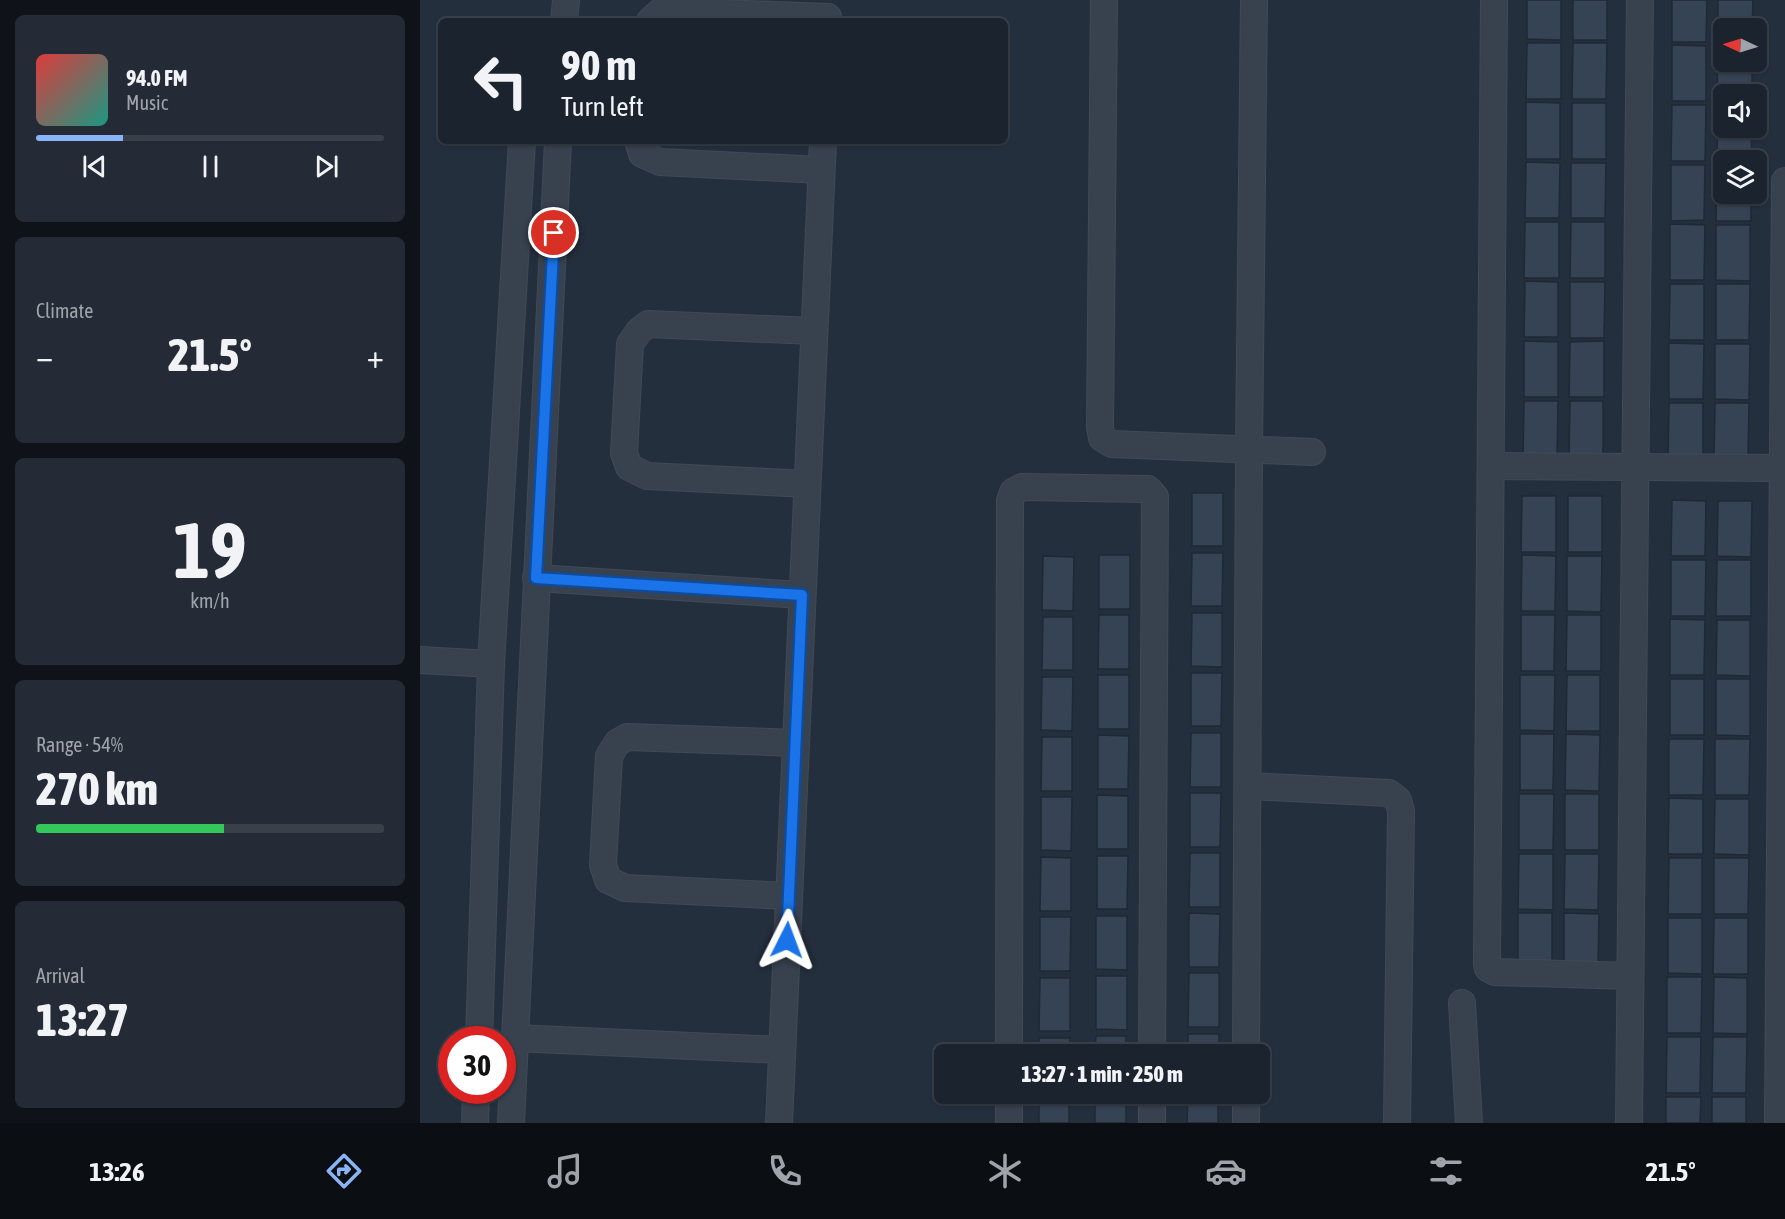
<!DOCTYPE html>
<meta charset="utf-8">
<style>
:root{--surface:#1b232e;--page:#242b36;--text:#f1f3f6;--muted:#a0a4aa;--line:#39404a;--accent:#8ab4f8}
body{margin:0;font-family:"Asap Condensed",sans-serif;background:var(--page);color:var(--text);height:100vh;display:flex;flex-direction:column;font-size:22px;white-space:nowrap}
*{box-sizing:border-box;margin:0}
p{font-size:20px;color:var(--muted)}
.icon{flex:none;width:33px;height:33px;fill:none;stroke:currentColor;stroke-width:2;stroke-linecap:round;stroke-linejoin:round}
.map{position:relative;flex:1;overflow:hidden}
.sheet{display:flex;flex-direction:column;gap:15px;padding:15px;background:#0f1319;width:420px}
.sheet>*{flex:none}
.hud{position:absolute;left:18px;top:18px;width:570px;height:126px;border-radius:9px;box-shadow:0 2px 4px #0004,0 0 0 2px var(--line);background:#1b232e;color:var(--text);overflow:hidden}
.needle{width:39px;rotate:274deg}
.buttons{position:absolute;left:1293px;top:18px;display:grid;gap:12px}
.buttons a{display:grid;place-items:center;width:54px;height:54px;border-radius:9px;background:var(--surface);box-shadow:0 2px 4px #0004,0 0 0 2px var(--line);font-size:30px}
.speed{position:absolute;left:18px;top:1026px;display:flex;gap:12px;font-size:30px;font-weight:700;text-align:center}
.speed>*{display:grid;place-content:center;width:78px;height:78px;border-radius:50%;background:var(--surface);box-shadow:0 2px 4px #0004,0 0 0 2px var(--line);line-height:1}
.speed .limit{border:9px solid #d22;background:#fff;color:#111}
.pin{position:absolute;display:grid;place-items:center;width:51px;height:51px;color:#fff;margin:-26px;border:3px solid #fff;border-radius:50%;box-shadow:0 2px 6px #0007}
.me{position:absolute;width:66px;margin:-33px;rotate:3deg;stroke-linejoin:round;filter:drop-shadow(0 0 4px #0008)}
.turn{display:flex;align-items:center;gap:21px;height:126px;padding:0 24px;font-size:27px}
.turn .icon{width:78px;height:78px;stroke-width:2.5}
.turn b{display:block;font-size:42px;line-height:51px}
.big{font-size:45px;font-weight:800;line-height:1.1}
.sheet .card{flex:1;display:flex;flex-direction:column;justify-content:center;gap:9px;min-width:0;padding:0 21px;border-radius:9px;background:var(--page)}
.sheet .dial{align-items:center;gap:0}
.dial b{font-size:78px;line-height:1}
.song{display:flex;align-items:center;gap:18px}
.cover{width:72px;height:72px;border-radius:9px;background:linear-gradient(135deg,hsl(0 70% 55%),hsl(170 70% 35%))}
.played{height:6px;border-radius:3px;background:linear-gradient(90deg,var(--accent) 25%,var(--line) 25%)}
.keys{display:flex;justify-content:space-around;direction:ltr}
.heat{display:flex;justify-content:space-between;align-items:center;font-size:33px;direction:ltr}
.charge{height:9px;border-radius:4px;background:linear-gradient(90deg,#34c759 54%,var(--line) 0)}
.trip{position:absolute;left:514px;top:1044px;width:336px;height:60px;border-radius:9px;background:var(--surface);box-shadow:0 2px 4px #0004,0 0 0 2px var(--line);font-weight:800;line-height:60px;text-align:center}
.menu{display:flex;height:96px;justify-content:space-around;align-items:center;background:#0b0e12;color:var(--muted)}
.menu .icon{width:42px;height:42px}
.menu .on{color:var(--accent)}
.menu b{font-size:27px;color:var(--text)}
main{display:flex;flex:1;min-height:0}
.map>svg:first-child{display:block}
.building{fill:#364354;stroke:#1f2835;stroke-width:1.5}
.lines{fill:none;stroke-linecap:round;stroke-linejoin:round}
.minor-casing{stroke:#414a57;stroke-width:28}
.minor{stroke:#38414e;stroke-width:26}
.route-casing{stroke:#114b97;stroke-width:15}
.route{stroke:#1a73e8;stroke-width:10}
</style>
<main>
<section class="sheet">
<div class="card">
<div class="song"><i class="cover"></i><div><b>94.0 FM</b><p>Music</p></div></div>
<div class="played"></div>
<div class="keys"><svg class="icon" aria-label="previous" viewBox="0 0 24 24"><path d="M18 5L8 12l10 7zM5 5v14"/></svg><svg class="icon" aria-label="pause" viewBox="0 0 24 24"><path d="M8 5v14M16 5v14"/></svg><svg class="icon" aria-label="next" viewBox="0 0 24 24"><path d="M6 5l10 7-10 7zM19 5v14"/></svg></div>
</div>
<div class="card"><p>Climate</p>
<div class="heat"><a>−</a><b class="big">21.5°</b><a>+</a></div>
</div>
<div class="card dial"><b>19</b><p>km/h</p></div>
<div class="card"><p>Range · 54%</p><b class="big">270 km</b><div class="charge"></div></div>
<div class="card"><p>Arrival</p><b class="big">13:27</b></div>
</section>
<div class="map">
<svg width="1365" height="1123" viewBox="0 0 1365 1123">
<rect width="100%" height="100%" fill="#242f3e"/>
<g class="building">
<path d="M1107,0H1141V40L1107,39Z"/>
<rect x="1153" y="0" width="34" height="40"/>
<path d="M1252,0H1287L1286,42H1252Z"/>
<path d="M1298,0H1333L1332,28H1304V42H1298Z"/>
<path d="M1107,43H1141V99H1106Z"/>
<path d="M1153,43H1187L1186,99H1152Z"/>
<path d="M1252,45L1286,46V101H1252Z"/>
<path d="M1298,46H1304V62H1332V94H1304V101H1297Z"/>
<path d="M1106,102L1140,103V159H1106Z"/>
<rect x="1152" y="103" width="34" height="56"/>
<path d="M1252,105H1286L1285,161H1251Z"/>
<path d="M1298,105H1304V128H1332L1331,160L1297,161Z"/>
<path d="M1106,162L1140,163L1139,218H1105Z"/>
<path d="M1151,163H1186L1185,218H1151Z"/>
<path d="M1251,165H1285L1284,220L1251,221Z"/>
<path d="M1297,165H1304V194H1331V221H1296Z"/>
<path d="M1105,222H1139V278H1104Z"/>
<path d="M1151,222H1185V278H1150Z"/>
<path d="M1250,224L1285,225L1284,280H1250Z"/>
<path d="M1296,225H1330V281L1296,280Z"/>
<path d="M1105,281L1138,282V337H1104Z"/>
<path d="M1150,282H1185L1184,338H1150Z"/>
<path d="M1250,284H1284V340H1249Z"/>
<path d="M1296,284H1330L1329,340H1296Z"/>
<path d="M1104,341L1138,342V397H1104Z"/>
<path d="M1184,341V397H1149L1150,342Z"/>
<path d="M1249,343L1284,344L1283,399H1249Z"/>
<path d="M1295,344H1330L1329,400L1295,399Z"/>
<path d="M1104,401H1138L1137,457H1103Z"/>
<path d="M1150,401H1183V457H1149Z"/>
<path d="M1249,403H1283V459H1248Z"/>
<path d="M1295,403H1329L1328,460L1294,459Z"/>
<rect x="772" y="493" width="31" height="53"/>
<path d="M1102,496H1136V552H1101Z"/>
<rect x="1148" y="496" width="34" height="56"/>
<path d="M1252,500L1286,501L1285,556H1251Z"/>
<path d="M1298,501H1332L1331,557L1297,556Z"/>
<path d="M772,553H803L802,606H771Z"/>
<rect x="679" y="555" width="31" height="54"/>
<path d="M1102,555L1136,556L1135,611H1101Z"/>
<path d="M623,556L654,557L653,611L622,610Z"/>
<path d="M1147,556H1182L1181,612L1147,611Z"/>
<path d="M1251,560H1286L1285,616H1251Z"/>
<path d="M1297,560H1331V616H1296Z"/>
<path d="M772,613H802V667L771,666Z"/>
<path d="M679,615H709V669H678Z"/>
<path d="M1101,615H1135L1134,671H1101Z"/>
<path d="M1147,615H1181V671H1146Z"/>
<path d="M623,617H653V670H622Z"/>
<path d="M1250,619L1285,620L1284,675H1250Z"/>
<path d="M1297,620H1330V676L1296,675Z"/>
<path d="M771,673H802L801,726H771Z"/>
<rect x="678" y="675" width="31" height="54"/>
<path d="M1100,675H1135L1134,731L1100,730Z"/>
<path d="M1147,675H1180V731H1146Z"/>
<path d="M622,677H653L652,731L621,730Z"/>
<rect x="1250" y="679" width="34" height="56"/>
<path d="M1296,679H1330V736L1296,735Z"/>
<path d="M771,733H801V787H770Z"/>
<path d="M1100,734H1134L1133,790H1100Z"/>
<path d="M1146,734L1180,735L1179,791L1145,790Z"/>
<path d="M678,735L709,736L708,789H678Z"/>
<path d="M622,737H652V791H621Z"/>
<path d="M1249,739H1284L1283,795H1249Z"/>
<path d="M1295,739H1330L1329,795H1295Z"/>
<path d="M770,793H801L800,847H770Z"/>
<path d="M1099,794H1134L1133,850H1099Z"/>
<rect x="1145" y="794" width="34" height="56"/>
<path d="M677,795L708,796V849H677Z"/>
<path d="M621,797H652L651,851L621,850Z"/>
<path d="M1249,798L1283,799V854H1248Z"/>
<path d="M1295,799H1329V855L1294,854Z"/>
<path d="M770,853H800V907H769Z"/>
<path d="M1099,854H1133V910L1098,909Z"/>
<path d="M1145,854H1179L1178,910L1144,909Z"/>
<path d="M677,856H708L707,909H677Z"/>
<path d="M621,857L651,858V911H620Z"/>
<path d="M1249,858H1282V914H1248Z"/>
<path d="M1294,858H1329L1328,914H1294Z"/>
<path d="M769,913L800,914L799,967H769Z"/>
<rect x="1098" y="913" width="34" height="56"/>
<path d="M1144,913L1179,914L1178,970L1144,969Z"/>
<path d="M676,916H707V970L676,969Z"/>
<path d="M620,917H651L650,971H620Z"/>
<path d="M1248,918H1282V974L1248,973Z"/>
<path d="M1294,918H1328V974H1293Z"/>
<path d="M769,973H799V1027H768Z"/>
<path d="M676,976H707V1030L676,1029Z"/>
<path d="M1247,977H1282L1281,1033H1247Z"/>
<path d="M1294,977L1327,978V1034L1293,1033Z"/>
<path d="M620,978H650V1031H619Z"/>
<rect x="768" y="1034" width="31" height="20"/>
<path d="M676,1036H706V1054H675Z"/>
<path d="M1247,1037H1281L1280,1093H1246Z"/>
<path d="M1293,1037H1327L1326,1093H1292Z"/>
<rect x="619" y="1038" width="31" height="16"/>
<path d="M768,1094H798V1123H767Z"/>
<rect x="675" y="1096" width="31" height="27"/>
<path d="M1246,1097H1281L1280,1123H1246Z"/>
<rect x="1292" y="1097" width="34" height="26"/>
<rect x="619" y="1098" width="30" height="25"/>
</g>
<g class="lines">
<defs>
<g id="minor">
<path d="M684,0L680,427L682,438L692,444L892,452"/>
<path d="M1074,0L1067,964L1068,968L1075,972L1210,976"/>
<path d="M144,21L146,0"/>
<path d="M230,21L241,11L408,17"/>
<path d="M218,141L222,154L240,162L401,170"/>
<path d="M1072,466L1365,468"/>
<path d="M387,484L227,476L209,467L204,453L210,344L219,331L228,324L394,331"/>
<path d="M116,578L382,595"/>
<path d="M0,660L71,664"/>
<path d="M828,786L969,793L978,800L981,811L977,1123"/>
<path d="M369,896L205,888L188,880L183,865L189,756L197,743L207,737L376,743"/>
<path d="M1042,1003L1049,1123"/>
<path d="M95,1038L362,1050"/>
<path d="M59,1040L71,664L102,141"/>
<path d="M589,1054L590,501L593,492L602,487L728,489L735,497L732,1054"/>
<path d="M826,1054L829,449L834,0"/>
<path d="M55,1123L56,1090"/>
<path d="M91,1123L138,141"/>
<path d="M359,1123L403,141"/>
<path d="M589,1123V1094"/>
<path d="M732,1123V1094"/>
<path d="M826,1123V1094"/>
<path d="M1209,1123L1220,0"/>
<path d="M1358,1123L1365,181"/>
</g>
</defs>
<use href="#minor" class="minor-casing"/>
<use href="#minor" class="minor"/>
</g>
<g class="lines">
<defs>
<path id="route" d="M134,233L116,578L382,595L367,940"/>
</defs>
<use href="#route" class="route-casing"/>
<use href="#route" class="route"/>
</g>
</svg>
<div class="buttons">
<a><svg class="needle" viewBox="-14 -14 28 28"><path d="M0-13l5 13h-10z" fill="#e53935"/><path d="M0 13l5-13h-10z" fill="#a0a4aa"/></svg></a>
<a><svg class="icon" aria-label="sound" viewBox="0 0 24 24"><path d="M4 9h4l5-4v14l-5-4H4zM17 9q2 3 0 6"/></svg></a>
<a><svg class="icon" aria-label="layers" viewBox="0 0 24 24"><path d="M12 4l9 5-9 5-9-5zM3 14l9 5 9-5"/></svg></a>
</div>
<div class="speed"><div class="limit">30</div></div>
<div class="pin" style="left:134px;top:233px;background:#d93025"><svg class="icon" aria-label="arrive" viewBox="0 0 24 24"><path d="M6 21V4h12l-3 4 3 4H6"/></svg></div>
<svg class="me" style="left:367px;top:940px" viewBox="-20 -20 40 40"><path d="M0-17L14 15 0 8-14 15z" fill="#1a73e8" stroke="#fff" stroke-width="4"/></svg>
<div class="trip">13:27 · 1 min · 250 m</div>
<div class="hud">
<div class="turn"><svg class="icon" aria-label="left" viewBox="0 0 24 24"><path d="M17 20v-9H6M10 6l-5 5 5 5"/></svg><div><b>90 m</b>Turn left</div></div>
</div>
</div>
</main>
<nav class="menu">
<b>13:26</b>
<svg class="icon on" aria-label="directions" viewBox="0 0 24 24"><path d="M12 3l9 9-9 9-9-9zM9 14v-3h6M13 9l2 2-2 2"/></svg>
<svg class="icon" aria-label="music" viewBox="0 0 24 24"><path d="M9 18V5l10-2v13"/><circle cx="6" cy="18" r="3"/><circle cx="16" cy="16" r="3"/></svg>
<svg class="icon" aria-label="phone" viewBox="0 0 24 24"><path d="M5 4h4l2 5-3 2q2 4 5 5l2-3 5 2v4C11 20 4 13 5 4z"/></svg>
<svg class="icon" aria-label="climate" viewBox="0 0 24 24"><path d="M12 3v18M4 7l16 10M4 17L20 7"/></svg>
<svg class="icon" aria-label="car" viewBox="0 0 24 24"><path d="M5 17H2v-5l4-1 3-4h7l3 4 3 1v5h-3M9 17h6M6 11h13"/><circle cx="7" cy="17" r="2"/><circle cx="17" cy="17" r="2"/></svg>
<svg class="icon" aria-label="filters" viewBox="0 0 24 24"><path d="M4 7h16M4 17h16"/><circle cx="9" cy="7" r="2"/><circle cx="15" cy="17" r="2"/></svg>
<b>21.5°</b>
</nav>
